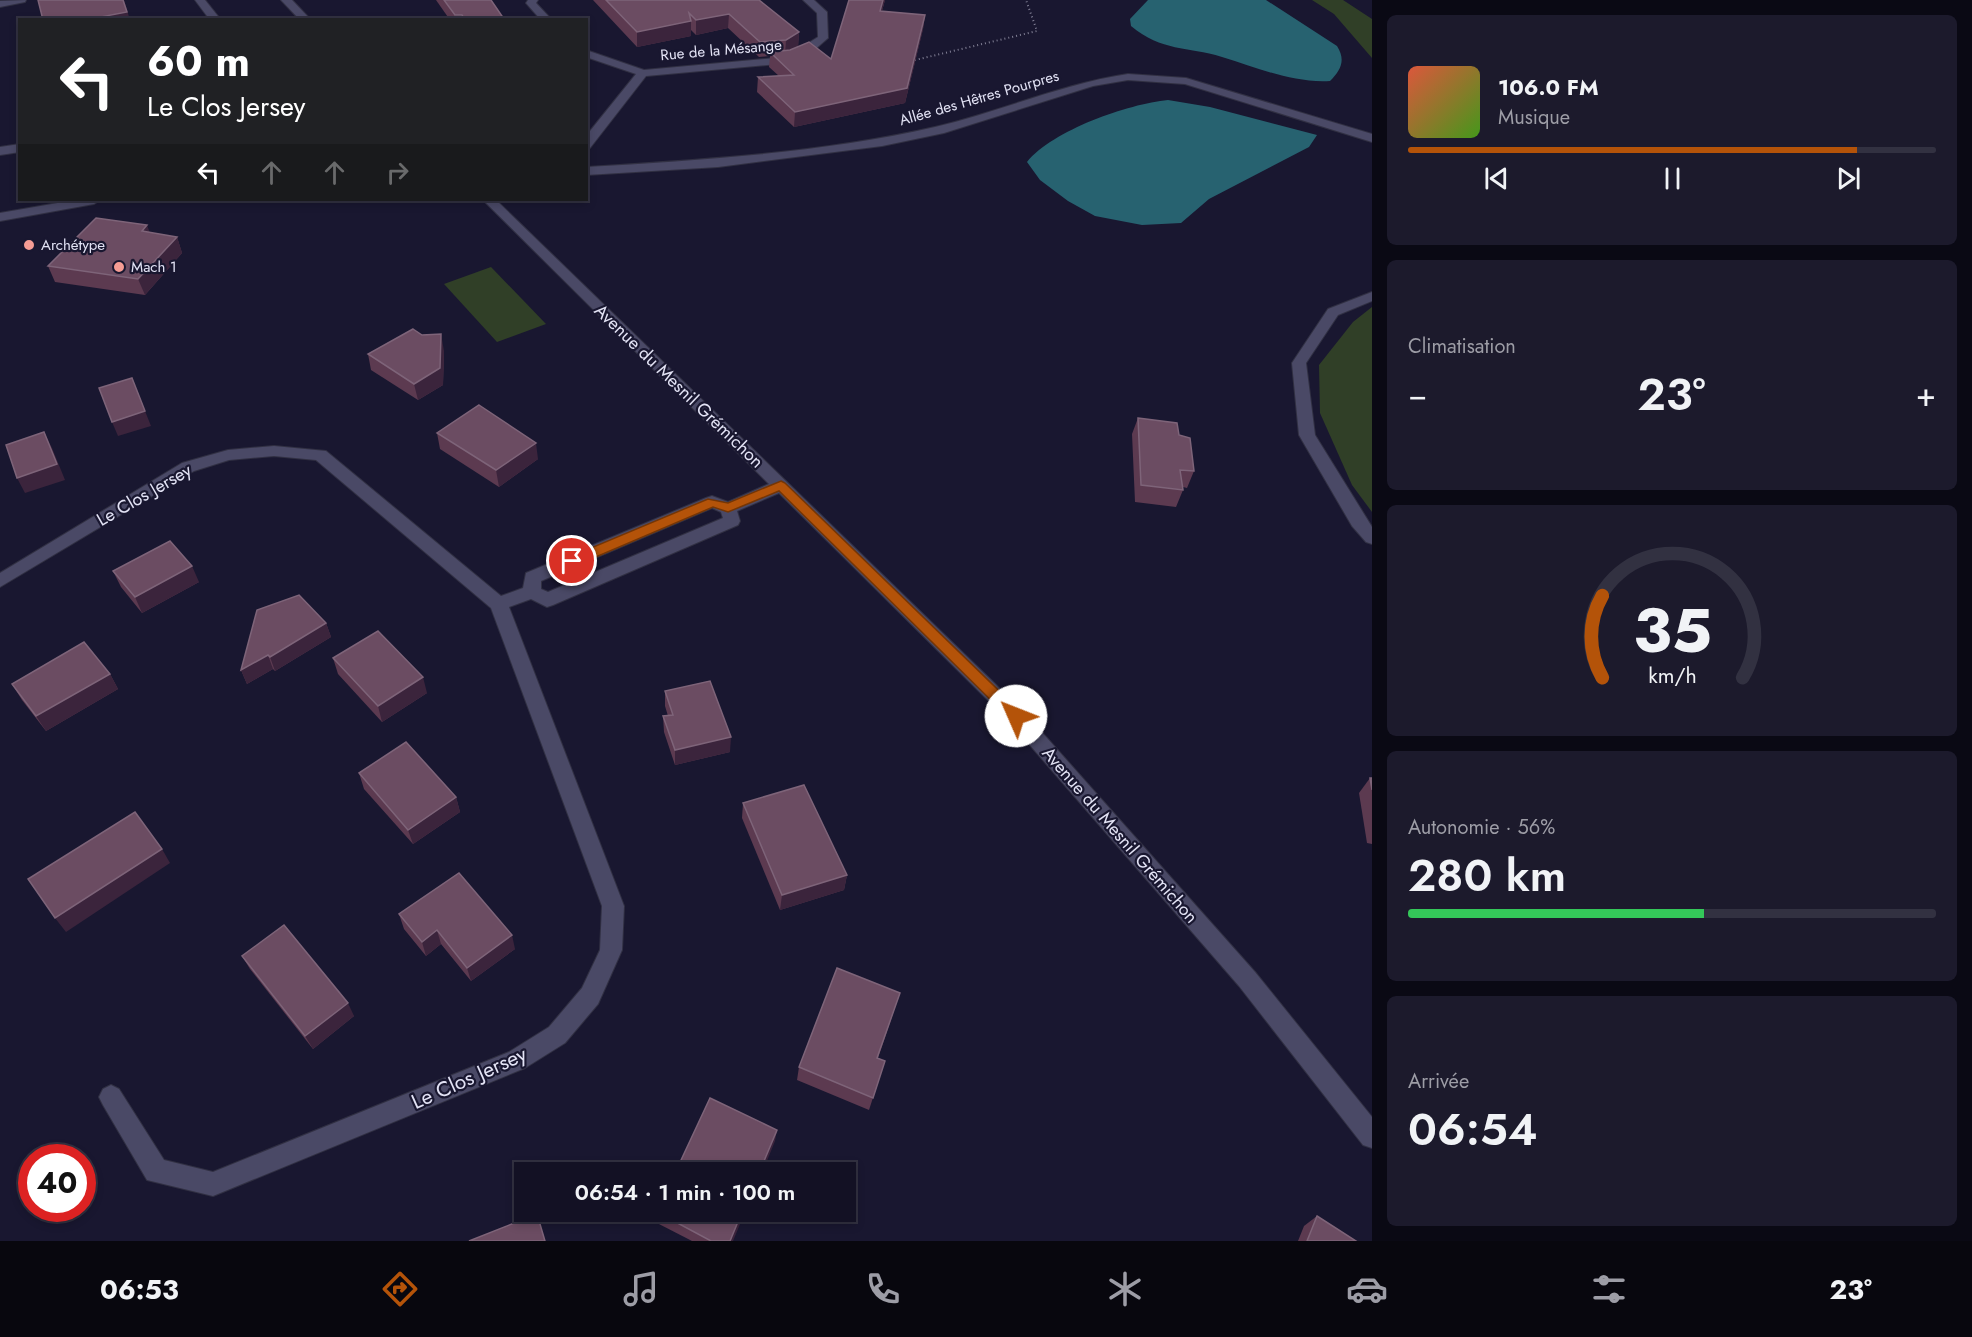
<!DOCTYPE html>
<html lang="fr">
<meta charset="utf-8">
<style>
:root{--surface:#131124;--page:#1c1a2c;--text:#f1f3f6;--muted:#9d9da6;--line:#323141;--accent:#b45309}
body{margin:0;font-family:Jost,sans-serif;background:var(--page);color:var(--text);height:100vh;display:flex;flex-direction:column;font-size:22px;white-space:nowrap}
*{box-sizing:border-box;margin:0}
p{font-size:20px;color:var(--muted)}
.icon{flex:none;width:33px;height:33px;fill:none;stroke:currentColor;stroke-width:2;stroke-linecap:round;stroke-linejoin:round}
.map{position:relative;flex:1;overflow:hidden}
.side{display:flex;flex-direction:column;gap:15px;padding:15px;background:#0a0914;width:600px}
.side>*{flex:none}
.guide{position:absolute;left:18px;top:18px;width:570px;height:183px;border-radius:0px;box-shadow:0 3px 9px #0003,0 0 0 2px var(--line);background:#202124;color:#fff;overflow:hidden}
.speed{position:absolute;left:18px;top:1144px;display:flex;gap:12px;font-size:30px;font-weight:700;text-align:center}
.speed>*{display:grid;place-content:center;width:78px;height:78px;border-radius:50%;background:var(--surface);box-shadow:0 3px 9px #0003,0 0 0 2px var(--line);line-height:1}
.speed .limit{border:9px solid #d22;background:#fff;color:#111}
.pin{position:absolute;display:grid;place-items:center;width:51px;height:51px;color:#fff;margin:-26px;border:3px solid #fff;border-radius:50%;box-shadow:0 2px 6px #0007}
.me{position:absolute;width:66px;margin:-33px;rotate:314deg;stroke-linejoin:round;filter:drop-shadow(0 0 4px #0008)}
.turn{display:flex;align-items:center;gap:21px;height:126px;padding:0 30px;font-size:27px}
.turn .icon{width:78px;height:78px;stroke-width:2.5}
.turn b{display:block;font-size:42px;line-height:51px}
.lanes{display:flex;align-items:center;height:57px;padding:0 30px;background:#0003;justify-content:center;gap:30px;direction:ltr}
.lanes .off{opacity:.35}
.big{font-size:45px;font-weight:600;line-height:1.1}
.side .card{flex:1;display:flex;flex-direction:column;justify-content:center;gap:9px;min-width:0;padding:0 21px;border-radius:9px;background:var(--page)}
.side .dial{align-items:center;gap:0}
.dial svg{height:156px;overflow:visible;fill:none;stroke:var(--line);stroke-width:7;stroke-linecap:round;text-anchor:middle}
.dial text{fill:var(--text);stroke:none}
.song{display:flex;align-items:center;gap:18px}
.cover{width:72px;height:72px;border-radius:9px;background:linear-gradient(135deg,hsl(10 70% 55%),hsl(100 70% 35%))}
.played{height:6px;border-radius:3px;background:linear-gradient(90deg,var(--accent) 85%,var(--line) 85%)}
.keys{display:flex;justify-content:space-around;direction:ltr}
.heat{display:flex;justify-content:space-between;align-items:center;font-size:33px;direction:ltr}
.charge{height:9px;border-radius:4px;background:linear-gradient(90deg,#34c759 56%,var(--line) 0)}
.trip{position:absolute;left:514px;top:1162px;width:342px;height:60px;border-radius:0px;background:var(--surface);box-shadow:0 3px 9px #0003,0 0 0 2px var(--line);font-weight:600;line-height:60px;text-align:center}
.tab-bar{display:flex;height:96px;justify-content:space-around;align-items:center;background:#08070e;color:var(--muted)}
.tab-bar .icon{width:42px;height:42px}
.tab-bar .active{color:var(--accent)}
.tab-bar b{font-size:27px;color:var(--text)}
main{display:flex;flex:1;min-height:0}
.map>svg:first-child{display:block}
.green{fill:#303f27}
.water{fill:#276270}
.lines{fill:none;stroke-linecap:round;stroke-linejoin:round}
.minor-casing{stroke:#313043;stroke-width:2}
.path{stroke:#807f94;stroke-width:2;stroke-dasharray:1 3;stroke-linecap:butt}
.minor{fill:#4a4966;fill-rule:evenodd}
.wall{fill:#5c3a50}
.shaded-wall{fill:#3b243c}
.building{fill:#6b4c62;stroke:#7e6479;stroke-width:1.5}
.route{fill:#b45309;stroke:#753606;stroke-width:1.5}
.poi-dot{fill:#f59c94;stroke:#191730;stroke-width:2}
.labels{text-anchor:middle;stroke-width:4.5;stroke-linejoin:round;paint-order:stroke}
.far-street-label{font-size:15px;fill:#e3e3f5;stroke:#191730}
.far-poi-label{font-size:15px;fill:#e3e3f5;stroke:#191730;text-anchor:start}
.street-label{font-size:18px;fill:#e3e3f5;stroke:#191730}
.near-street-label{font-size:21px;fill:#e3e3f5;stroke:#191730}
</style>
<main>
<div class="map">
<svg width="1372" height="1241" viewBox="0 0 1372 1241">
<rect width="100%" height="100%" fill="#191730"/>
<g class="green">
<path d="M1312,0H1343L1372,19V58L1334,14Z"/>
<path d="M491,267L546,324L497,342L444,284Z"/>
<path d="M1372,307V512L1352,485L1320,413L1319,365L1353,322Z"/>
</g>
<g class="water">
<path d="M1148,0H1266L1337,46C1346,60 1341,70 1330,81C1291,83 1259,68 1222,57C1187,46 1162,52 1131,26L1130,19Z"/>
<path d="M1168,100L1210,107L1317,135L1309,147L1209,199L1181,223L1142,225L1095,216L1068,201L1040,180L1027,162C1053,130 1128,104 1168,100Z"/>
</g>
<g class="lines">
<defs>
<g id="minor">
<path d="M26,0L25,2L0,7V1Z"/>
<path d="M195,0H205L221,20H210Z"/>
<path d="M281,0H292L311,20H300Z"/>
<path d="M528,0H538L536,3L552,20H541L526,3Z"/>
<path d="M803,0H814L827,12L828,38L812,52L788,63L646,76L590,148L586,149V136L636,74L586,57V50L644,70L786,57L818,37L817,13Z"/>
<path d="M1128,74L1186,78L1372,134V142L1185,84L1128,80L1093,86L944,133L882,146L718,167L586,175V167C703,160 821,153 935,127C1000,112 1061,84 1128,74Z"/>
<path d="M20,144V152L0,155V147Z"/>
<path d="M75,200H100L94,204L0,221V213Z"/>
<path d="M483,200H496L1023,711L1255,972L1372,1117V1148L1363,1145L1239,986L1009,721L779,493L737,511L740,521L738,525L553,605L547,607L531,599L509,607L624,906L622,950L598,1004L565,1043L525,1068L213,1196L147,1180L103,1105L99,1097L103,1089L111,1085L119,1089L164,1160L213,1172L509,1052L549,1027L582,988L600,950L602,906L491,608L316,460L274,456L229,460L194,471L0,587V573L182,463L228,450L274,446L326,451L501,596L523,588L526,573L706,498L712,496L728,502L769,484ZM712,508L721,512L723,518L548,592L541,589V581Z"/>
<path d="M1372,292V301L1338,315L1306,363L1315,435L1372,527V544L1366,542L1352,526L1299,435L1292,363L1328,309Z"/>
</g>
</defs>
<use href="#minor" class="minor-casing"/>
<path class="path" d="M911,61L1037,31L1026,0"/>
<use href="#minor" class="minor"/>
</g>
<g class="wall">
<path d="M436,0H491L504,20H450Z"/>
<path d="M593,0H759L799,32L798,47L831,59L849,0H885L882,11L925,15L923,29L905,103L794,127L757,92L758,77L779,76L769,67L770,56L759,57L728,28L696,35L691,30V36L637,47Z"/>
<path d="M150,233L177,237L182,253L145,295L55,282L48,266Z"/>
<path d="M422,335L444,351L443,385L418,400L371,370L368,354Z"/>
<path d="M1138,418L1179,435L1194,471L1187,488L1183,487V490L1176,507L1135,502L1132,434Z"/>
<path d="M437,433L538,459L499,487L440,449Z"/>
<path d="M113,571L199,582L142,613L121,587Z"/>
<path d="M326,623L331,637L275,671L273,669L247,684L241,670Z"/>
<path d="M333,658L427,693L382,722L338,674Z"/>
<path d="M110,674L118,689L46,731L22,700L12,684Z"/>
<path d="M665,691L730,752L675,765L664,732L663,716H668L665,706Z"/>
<path d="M359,773L456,797L460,812L413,844L364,789Z"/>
<path d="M1370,778H1372V844L1367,843L1359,793Z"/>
<path d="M743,803L847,875L844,890L780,910L742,818Z"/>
<path d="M399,914L515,949L471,981L441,944L426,956L404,929Z"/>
<path d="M242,956L354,1016L313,1049L250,969Z"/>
<path d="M900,993L878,1058L881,1073L869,1110L797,1080L799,1067Z"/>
<path d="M656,1213L733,1241H692L657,1223Z"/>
<path d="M1317,1216L1356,1241H1298L1304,1226Z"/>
</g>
<g class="shaded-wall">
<path d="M123,0H124L130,20H95V18Z"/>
<path d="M883,0H885L878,25L880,11Z"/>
<path d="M729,14L728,28L696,35V20Z"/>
<path d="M455,15H462V20H456Z"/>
<path d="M925,15L923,29L905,103L794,127L795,112Z"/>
<path d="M691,21V36L637,47V32Z"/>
<path d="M799,32L798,47L785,55L786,40Z"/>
<path d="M147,225L153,241L142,231Z"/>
<path d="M177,237L182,253L145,295L138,279Z"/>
<path d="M441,334L444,351L443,385L418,400L414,384Z"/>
<path d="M145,411L151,426L118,436L112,422Z"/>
<path d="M44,432L52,448L65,480L25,493L17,478Z"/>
<path d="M536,443L538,459L499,487L496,470Z"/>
<path d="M192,566L199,582L142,613L135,597Z"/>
<path d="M326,623L331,637L275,671L270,657Z"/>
<path d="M268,655L273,669L247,684L241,670Z"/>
<path d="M110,674L118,689L46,731L36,716Z"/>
<path d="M423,677L427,693L382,722L378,706Z"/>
<path d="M731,737L730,752L675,765V750Z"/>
<path d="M456,797L460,812L413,844L408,830Z"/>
<path d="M162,849L170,863L66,932L55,918Z"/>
<path d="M847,875L844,890L780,910L782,895Z"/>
<path d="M437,930L441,944L426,956L422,942Z"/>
<path d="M512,935L515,949L471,981L467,968Z"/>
<path d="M348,1003L354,1016L313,1049L305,1036Z"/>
<path d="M777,1130L775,1141L762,1173H759Z"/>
<path d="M742,1212H745L733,1241H730Z"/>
</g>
<g class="building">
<path d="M38,0H123L127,12L95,18V20H43Z"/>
<path d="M444,0H491L504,19L499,20H465L462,15H455Z"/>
<path d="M606,0H759L799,32L786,40L760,42L729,14L696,20L689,13L691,21L637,32Z"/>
<path d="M849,0H883L880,11L925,15L907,88L795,112L758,77L794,75L770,52L790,50L809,42L831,59Z"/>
<path d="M96,218L147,225L142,231L177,237L138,279L48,266Z"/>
<path d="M413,329L422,335L441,334L440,368L414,384L368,354Z"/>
<path d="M132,378L145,411L112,422L99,388Z"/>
<path d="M479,405L536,443L496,470L437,433Z"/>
<path d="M1138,418L1177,423L1179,435L1190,438L1194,471L1180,470L1183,490L1141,485Z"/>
<path d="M44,432L57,464L17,478L6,445Z"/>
<path d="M170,541L192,566L135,597L113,571Z"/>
<path d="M299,595L326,623L270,657L268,655L241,670L257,610Z"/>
<path d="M378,631L423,677L378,706L333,658Z"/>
<path d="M84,642L110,674L36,716L12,684Z"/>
<path d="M710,681L731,737L675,750L663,716L673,715L665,691Z"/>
<path d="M406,742L456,797L408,830L359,773Z"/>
<path d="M1370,778H1372V790Z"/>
<path d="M804,785L847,875L782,895L743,803Z"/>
<path d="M135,812L162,849L55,918L28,879Z"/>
<path d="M459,873L512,935L467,968L437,930L422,942L399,914Z"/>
<path d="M284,925L348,1003L305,1036L242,956Z"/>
<path d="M837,968L900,993L877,1058L885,1061L873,1098L799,1067Z"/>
<path d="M710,1098L777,1130L759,1173H675Z"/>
<path d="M657,1212H742L730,1241H711Z"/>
<path d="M537,1214L545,1241H469Z"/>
<path d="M1317,1216L1356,1241H1307Z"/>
</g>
<path class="route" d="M781,481L785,483L1021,712L1023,716L1021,720H1011L779,491L728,512L713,507L577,565L572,566L565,561L567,558L708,499L728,503Z"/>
<g class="poi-dot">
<circle cx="29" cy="245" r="6"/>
<circle cx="119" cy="267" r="6"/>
</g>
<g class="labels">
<g class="far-street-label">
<text transform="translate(721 50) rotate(-5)" y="5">Rue de la Mésange</text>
<text transform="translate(979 98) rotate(-16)" y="5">Allée des Hêtres Pourpres</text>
</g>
<g class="far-poi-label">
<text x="41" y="250">Archétype</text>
<text x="131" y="272">Mach 1</text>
</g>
<g class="street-label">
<text transform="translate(679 386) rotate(44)" y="6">Avenue du Mesnil Grémichon</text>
<text transform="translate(144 495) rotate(-30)" y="6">Le Clos Jersey</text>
<text transform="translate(1120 835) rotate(49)" y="6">Avenue du Mesnil Grémichon</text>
</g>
<g class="near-street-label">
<text transform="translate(469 1078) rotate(-24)" y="7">Le Clos Jersey</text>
</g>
</g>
</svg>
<div class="speed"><div class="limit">40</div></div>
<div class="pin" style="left:572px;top:561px;background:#d93025"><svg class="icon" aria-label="arrive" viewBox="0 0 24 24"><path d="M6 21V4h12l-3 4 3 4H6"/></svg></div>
<svg class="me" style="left:1016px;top:716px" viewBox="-20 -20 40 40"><circle r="19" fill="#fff"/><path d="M0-13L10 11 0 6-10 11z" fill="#b45309"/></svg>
<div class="trip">06:54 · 1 min · 100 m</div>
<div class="guide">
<div class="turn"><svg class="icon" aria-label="left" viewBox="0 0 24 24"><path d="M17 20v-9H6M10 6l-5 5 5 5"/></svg><div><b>60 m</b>Le Clos Jersey</div></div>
<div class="lanes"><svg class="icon" aria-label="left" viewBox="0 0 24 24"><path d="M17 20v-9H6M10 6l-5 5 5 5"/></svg><svg class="icon off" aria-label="ahead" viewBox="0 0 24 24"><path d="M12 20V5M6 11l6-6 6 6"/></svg><svg class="icon off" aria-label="ahead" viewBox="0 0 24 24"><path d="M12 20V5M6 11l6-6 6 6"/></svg><svg class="icon off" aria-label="right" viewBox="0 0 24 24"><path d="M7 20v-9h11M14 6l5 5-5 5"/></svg></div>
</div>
</div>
<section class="side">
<div class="card">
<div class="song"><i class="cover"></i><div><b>106.0 FM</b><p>Musique</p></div></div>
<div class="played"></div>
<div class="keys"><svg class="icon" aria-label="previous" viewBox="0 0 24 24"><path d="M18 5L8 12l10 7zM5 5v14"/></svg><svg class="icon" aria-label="pause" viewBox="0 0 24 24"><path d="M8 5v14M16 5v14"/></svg><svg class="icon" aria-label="next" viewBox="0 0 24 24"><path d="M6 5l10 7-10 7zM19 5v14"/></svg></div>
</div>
<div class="card"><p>Climatisation</p>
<div class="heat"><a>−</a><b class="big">23°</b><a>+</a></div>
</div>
<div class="card dial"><svg viewBox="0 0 100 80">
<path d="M14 69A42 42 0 1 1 86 69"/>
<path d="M14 69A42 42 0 0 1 14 27" stroke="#b45309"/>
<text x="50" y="56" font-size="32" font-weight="700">35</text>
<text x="50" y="72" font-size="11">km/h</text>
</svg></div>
<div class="card"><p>Autonomie · 56%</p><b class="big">280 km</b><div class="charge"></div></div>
<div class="card"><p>Arrivée</p><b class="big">06:54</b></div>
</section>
</main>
<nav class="tab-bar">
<b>06:53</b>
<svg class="icon active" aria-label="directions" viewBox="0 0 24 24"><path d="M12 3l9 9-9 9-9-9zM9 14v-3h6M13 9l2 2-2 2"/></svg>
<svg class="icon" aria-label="music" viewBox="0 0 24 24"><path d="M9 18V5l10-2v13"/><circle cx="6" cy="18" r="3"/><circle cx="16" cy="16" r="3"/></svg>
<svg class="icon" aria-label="phone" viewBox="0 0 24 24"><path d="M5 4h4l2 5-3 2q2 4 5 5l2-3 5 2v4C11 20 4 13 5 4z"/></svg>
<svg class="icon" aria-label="climate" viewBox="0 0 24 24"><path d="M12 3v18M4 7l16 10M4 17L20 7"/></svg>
<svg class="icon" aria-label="car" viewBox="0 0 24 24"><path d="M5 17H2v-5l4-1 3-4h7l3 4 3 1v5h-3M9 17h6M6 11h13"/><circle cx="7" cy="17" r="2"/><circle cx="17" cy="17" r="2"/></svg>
<svg class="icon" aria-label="filters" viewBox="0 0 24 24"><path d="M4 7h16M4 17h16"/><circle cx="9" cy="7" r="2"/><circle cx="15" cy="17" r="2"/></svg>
<b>23°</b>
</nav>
